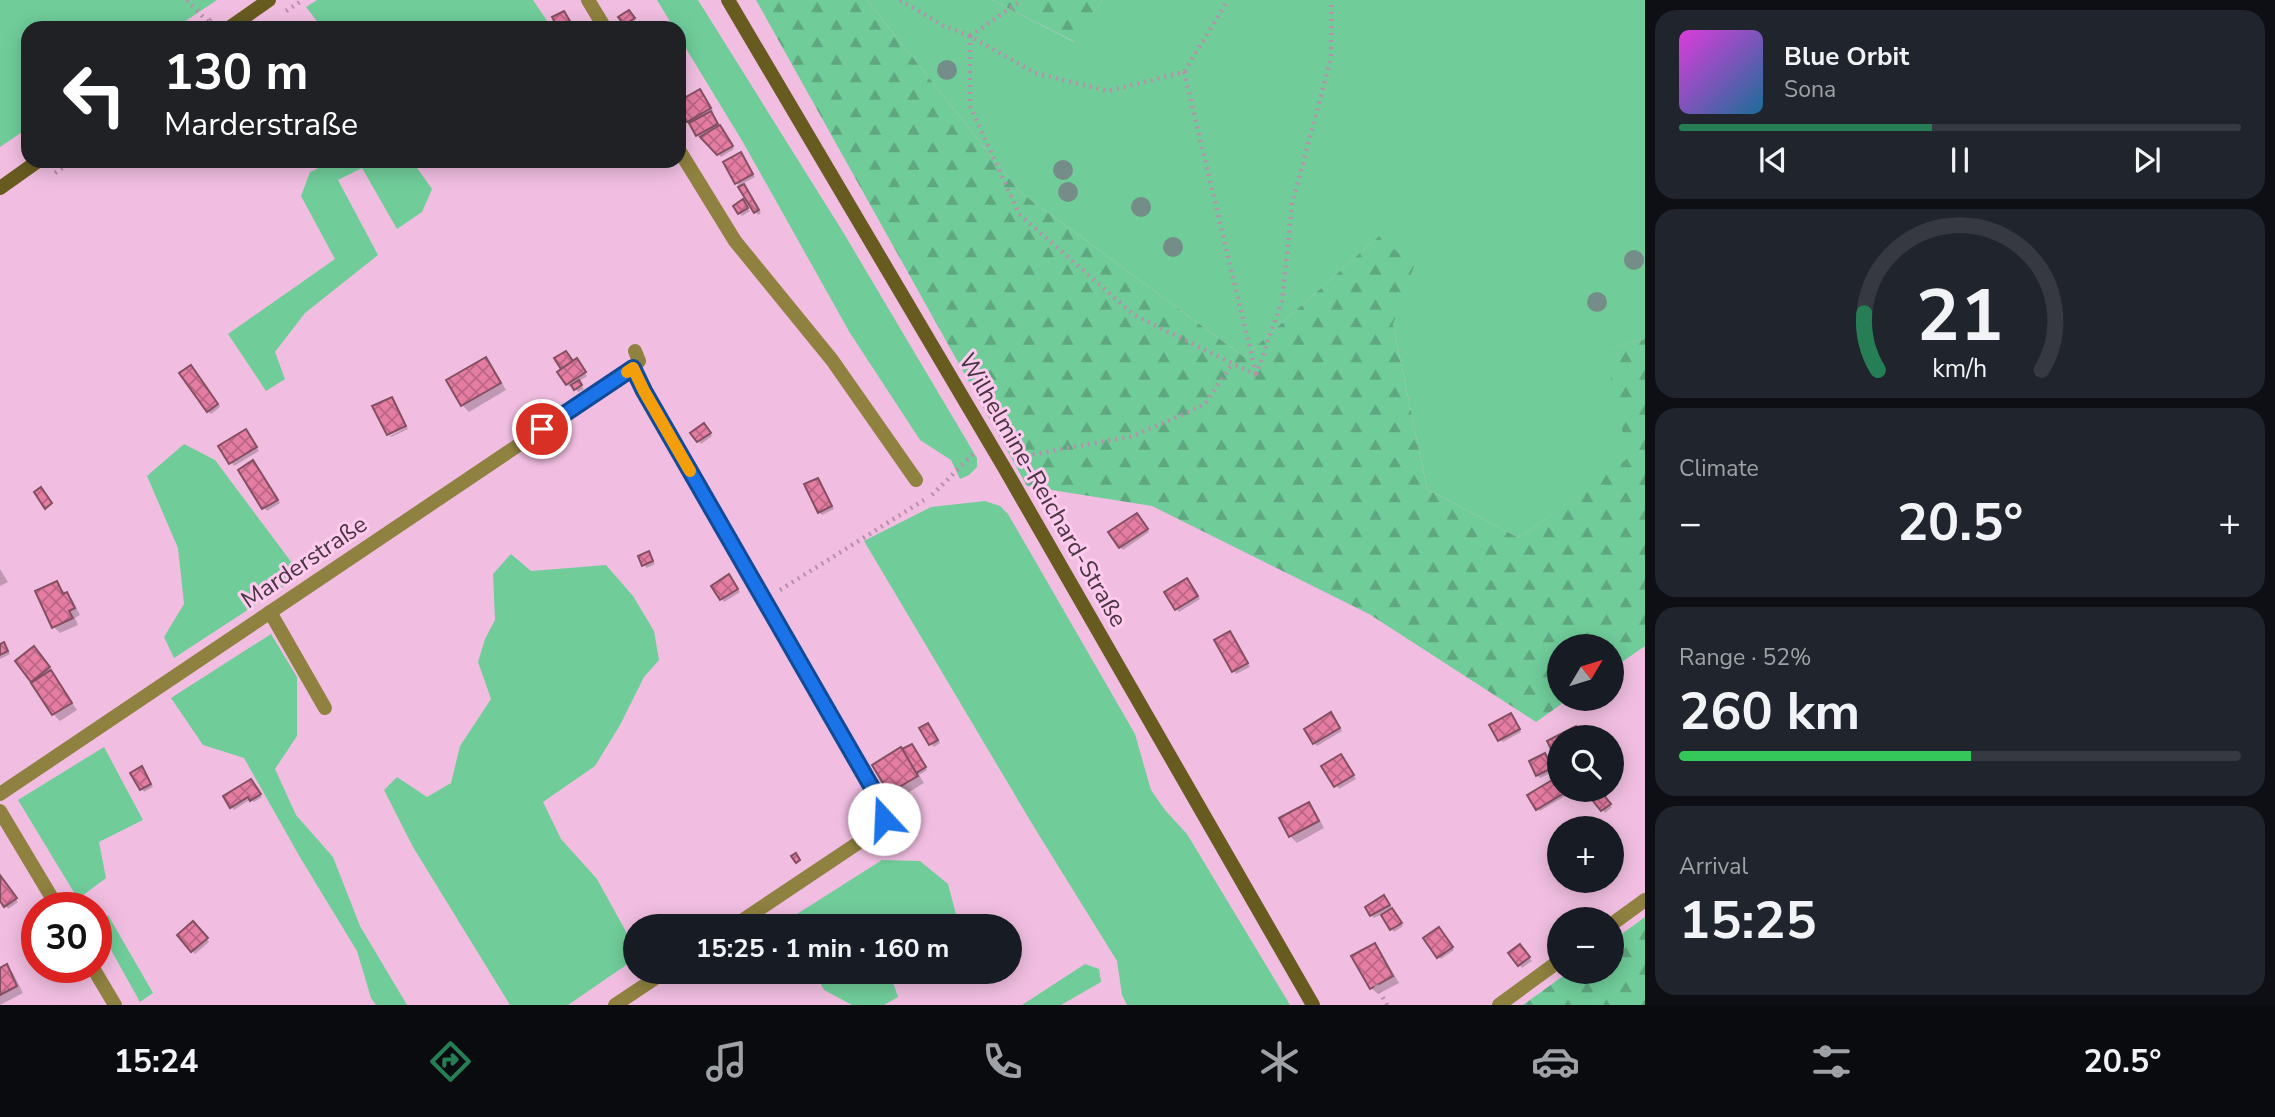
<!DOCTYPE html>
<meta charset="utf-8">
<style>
:root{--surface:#171b24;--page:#20242c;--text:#f1f3f6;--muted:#9ea1a6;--line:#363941;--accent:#267f54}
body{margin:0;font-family:"Nunito Sans",sans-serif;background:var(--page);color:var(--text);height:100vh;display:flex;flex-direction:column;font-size:26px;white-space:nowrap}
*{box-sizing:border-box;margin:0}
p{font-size:23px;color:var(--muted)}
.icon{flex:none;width:38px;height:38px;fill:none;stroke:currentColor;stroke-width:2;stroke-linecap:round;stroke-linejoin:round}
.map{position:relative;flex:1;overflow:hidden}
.details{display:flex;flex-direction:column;gap:10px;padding:10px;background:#0d0f14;width:630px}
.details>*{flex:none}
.hud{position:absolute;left:21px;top:21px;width:665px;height:147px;border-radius:21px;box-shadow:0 4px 18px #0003;background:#202124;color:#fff;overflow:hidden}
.needle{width:46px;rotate:52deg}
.controls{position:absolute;left:1547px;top:634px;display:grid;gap:14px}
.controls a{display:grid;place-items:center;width:77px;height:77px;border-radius:50%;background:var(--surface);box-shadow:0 4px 18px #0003;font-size:35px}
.speed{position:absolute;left:21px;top:892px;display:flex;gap:14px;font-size:35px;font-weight:700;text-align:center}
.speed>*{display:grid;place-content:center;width:91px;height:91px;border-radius:50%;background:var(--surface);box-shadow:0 4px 18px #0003;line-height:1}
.speed .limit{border:10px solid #d22;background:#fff;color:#111}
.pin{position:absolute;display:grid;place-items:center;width:60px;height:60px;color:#fff;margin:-30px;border:4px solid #fff;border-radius:50%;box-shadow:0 2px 7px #0007}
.me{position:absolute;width:77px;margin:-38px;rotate:340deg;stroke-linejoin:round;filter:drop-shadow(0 0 5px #0008)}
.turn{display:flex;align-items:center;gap:24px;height:147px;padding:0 28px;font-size:32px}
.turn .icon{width:91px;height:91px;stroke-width:2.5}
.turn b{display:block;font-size:49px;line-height:60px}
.big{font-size:52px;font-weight:700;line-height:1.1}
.details .tile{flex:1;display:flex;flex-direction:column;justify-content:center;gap:10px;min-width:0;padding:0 24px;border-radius:21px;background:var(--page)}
.details .dial{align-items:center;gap:0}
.dial svg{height:182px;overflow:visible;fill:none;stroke:var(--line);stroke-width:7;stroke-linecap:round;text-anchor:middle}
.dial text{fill:var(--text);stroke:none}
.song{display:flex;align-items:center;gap:21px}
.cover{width:84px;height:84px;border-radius:10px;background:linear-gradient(135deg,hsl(300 70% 55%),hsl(200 70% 35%))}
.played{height:7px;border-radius:4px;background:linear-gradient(90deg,var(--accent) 45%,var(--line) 45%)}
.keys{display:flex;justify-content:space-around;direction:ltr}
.heat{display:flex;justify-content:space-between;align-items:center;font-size:38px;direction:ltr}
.charge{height:10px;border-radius:5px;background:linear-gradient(90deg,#34c759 52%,var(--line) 0)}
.trip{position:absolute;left:623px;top:914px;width:399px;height:70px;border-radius:35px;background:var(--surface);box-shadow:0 4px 18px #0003;font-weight:700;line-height:70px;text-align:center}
.menu{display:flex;height:112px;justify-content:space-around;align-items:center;background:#090b0e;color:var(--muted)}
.menu .icon{width:49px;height:49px}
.menu .on{color:var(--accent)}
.menu b{font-size:32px;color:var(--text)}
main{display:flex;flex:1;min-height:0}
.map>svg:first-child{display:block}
.green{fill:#70cd9a}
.forest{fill:url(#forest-firs)}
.shadow{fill:#0003}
.building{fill:url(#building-cross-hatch);stroke:#834f61;stroke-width:2}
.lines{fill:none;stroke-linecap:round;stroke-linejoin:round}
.path{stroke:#b88fab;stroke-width:4.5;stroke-dasharray:2 5;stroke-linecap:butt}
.lane{stroke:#8f813f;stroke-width:14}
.street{stroke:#8f813f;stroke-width:14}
.secondary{stroke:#675b20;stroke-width:14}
.tree{fill:#758d88}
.route-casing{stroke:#114b97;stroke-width:18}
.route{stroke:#1a73e8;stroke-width:12}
.slow{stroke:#f59e0b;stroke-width:12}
.labels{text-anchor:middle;stroke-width:6;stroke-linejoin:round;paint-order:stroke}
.street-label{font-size:24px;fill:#4a3543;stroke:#fecbee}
</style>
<main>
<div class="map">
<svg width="1645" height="1005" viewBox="0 0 1645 1005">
<defs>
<pattern id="forest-firs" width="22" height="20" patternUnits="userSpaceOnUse" patternTransform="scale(1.75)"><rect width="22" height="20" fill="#70cd9a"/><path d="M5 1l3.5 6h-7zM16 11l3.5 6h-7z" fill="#5ea77f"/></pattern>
<pattern id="building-cross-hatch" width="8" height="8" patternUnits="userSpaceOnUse" patternTransform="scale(1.75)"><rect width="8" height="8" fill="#e57ca2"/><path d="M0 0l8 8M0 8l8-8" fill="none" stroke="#bc6686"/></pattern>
</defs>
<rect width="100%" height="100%" fill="#f1bee1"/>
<g class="green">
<path d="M0,0H217L175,28H28V128L0,147Z"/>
<path d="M317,0H533L552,28H322L306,7Z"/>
<path d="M657,0H698L843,232L977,458V467L969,475L960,479L951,460L920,440L850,333L744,144L679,37V28H674Z"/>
<path d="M867,0H992L1074,42L1102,0H1645V339L1606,350L1629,458L1519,538L1427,489L1393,324L1378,237L1244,357L1020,192Z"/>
<path d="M333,161H412L432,189L422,212L397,229L362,168L338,180L378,255L305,313L275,352L285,379L266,391L228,334L335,259L301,196L310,172Z"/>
<path d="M184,444L215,460L301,575L174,658L164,637L184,604L178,548L147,476Z"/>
<path d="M985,501L1000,506L1008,514L1135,734L1151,790L1165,810L1187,834L1290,1005H1127L1122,995L1117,961L1034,827L864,541L931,507Z"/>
<path d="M511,554L531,571L606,565L633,596L654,631L659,660L644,677L620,725L595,766L543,802L561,839L597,879L635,948V959L568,1005H510L413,847L384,790L397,777L427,797L451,783L460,746L491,699L478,662L485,639L495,620L493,574Z"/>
<path d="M271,634L297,677V736L275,769L296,815L333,857L360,926L407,1005H376L371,998L357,951L301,859L244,758L203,745L171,698Z"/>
<path d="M104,747L143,820L99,842L106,878L78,899L18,800Z"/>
<path d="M882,860L920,861L948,884L958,922L954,926H798L797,914Z"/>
<path d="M108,915L153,993L140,1002L96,923Z"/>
<path d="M1085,964L1099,969L1101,982L1061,1005H1022Z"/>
<path d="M813,971H889L898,997L884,1005H852L824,990Z"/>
</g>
<g class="forest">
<path d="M756,0H867L1020,192L1244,357L1379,236L1414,266L1393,324L1427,489L1519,538L1628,458L1605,350L1645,339V646L1612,669V646H1559V698H1570L1536,722L1369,614L1152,506L1027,486Z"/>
<path d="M992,0H1102L1075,42Z"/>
<path d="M1645,917V1005H1523L1570,971H1612V941Z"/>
</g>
<g class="shadow">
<path d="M632,15L636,22L628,27L625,24Z"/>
<path d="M703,94L713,111L710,113L734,149L721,157L703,137L701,138L698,135L679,104Z"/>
<path d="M743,157L755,177L742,184L761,213L758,215L737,183Z"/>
<path d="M743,202L750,211L742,216L739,213Z"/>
<path d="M485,359L492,366L506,390L469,412L462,405Z"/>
<path d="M557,359L579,364L587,376L578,382L584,389L578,392L573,385L570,387L567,384L564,369Z"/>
<path d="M193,370L220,407L211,414L208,411Z"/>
<path d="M407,427L408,429L391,437L390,436Z"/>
<path d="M706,428L712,436L701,444L693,433Z"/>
<path d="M248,434L259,451L234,466L221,447Z"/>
<path d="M256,466L280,503L267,511L240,471Z"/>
<path d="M818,480L834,509L822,515L819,512Z"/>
<path d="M1140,518L1149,532L1123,550L1120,547Z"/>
<path d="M648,553L655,564L647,568L644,565Z"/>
<path d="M0,569L8,582L0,586Z"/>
<path d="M732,579L740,592L724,602L713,587Z"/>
<path d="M56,583L73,601L80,615L75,618L78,625L60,633L54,627Z"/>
<path d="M1189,583L1200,599L1179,612L1177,609Z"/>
<path d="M1233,636L1250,667L1236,674L1234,671Z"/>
<path d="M0,646L6,647L10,654L0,659Z"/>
<path d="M37,651L77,710L60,721L53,714L32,681Z"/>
<path d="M1333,717L1342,731L1317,746L1314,743Z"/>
<path d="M1513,718L1521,732L1503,742L1500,740Z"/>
<path d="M931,728L940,743L934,747L931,744Z"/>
<path d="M914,749L927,770L919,775L924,783L897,799L890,792Z"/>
<path d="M1545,755L1554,771L1540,778L1537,775Z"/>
<path d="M1341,756L1356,779L1339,789L1324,766Z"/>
<path d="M144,771L153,787L144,792L132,773Z"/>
<path d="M1559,778V789H1567L1570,793L1540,811L1530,796Z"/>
<path d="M253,784L262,797L254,802L251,799L234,810L232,807Z"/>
<path d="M1606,799L1612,807L1605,813L1596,802Z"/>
<path d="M1308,804L1315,811L1324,828L1297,843L1290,836Z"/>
<path d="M0,877L18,902L8,909L0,898Z"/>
<path d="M1589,880H1607L1594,887Z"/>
<path d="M1387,900L1403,926L1394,932L1382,914L1374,918L1371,915Z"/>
<path d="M193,923L209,942L195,954L179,935Z"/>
<path d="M1442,932L1454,950L1441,959L1438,956Z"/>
<path d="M1375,945L1381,952L1399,983L1378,994L1371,988Z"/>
<path d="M1522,949L1532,961L1522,968L1511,953Z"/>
<path d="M6,966L13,973L23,993L0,1005V970Z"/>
</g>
<g class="building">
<path d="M629,10L635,18L624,25L618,17Z"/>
<path d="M564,11L574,28H558L552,17Z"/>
<path d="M700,89L711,108L687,122L679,107V101Z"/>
<path d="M711,111L718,124L696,136L689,123Z"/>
<path d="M720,125L733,146L717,155L700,137Z"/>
<path d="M741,152L753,174L735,184L723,162Z"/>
<path d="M744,184L759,210L754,213L738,187Z"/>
<path d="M743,199L748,208L738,214L733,206Z"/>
<path d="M566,351L573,361L561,369L554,358Z"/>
<path d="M486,357L501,383L461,406L446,380Z"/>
<path d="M577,358L586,372L566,385L557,372Z"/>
<path d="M191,365L218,404L207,412L179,373Z"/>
<path d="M579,380L582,385L574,390L571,385Z"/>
<path d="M392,397L406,426L387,435L372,406Z"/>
<path d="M704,423L711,433L697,442L690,433Z"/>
<path d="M246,429L257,447L229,464L218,446Z"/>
<path d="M253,460L278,500L262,509L238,470Z"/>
<path d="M818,478L832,506L818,513L804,484Z"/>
<path d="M41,487L52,503L45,509L34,492Z"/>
<path d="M1137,513L1148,529L1119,548L1108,532Z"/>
<path d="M649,551L653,561L642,566L638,556Z"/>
<path d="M729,574L738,589L720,600L711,586Z"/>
<path d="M1187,578L1198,596L1175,610L1164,592Z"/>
<path d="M57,581L63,594L67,592L75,608L69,611L73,618L52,628L35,591Z"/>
<path d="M1230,631L1248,663L1232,672L1214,640Z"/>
<path d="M4,642L8,651L0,655V644Z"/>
<path d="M34,646L50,667L31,682L15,661Z"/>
<path d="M51,670L72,703L52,715L31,683Z"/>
<path d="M1331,712L1340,728L1313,744L1304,729Z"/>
<path d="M1511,713L1520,729L1498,741L1489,725Z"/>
<path d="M928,723L938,740L929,745L919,728Z"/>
<path d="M1576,726L1581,737H1559V765L1547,741Z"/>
<path d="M912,744L926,767L916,773L902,749Z"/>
<path d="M901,747L918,776L889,793L872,765Z"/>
<path d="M1545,753L1552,768L1536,776L1529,761Z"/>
<path d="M1341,754L1354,775L1334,787L1321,766Z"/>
<path d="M142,766L151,784L140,790L130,773Z"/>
<path d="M1559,776V789L1569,790L1536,810L1527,795Z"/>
<path d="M251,779L261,794L250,801L248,797L230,808L223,796Z"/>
<path d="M1603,794L1611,804L1601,811L1593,801Z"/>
<path d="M1309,802L1319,821L1289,837L1279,818Z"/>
<path d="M796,853L800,860L796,863L791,856Z"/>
<path d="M0,875L17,898L4,907L0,901Z"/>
<path d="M1384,895L1390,905L1370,916L1365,907Z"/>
<path d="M1392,908L1402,923L1390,930L1381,915Z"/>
<path d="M193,921L208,938L191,952L177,935Z"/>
<path d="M1439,927L1453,947L1437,958L1423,938Z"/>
<path d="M1375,943L1393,976L1370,989L1351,956Z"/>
<path d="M1520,944L1530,957L1518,966L1508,953Z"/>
<path d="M7,964L17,986L0,995V968Z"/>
</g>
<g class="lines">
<g class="path">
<path d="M187,0L208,22"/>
<path d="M900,0L944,26L970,36L1035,73L1108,91L1184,72L1228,0"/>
<path d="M286,11L303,0"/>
<path d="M198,28L212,19"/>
<path d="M970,36V106L1019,214L1134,315L1256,375"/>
<path d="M970,36L1022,0"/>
<path d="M1184,72L1256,374"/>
<path d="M55,173L72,161"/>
<path d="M1256,375L1282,301L1292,204L1331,58V0"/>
<path d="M1019,457L1133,436L1204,405L1233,363"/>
<path d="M932,495L975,452"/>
<path d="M780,590L924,500"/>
<path d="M1376,985L1387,1005"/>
</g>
<g class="lane">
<path d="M588,0L605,28"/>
<path d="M679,150L735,241L832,360L916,480"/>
<path d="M270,612L325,708"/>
</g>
<g class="street">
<path d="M633,368L644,392L884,809L883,823L861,841L734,926"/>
<path d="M0,794L633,368L639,361L635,351"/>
<path d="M0,811L58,908"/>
<path d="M1612,924L1645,900"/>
<path d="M93,968L115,1005"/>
<path d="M615,1005L666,971"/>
<path d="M1499,1005L1559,961"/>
</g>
<g class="secondary">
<path d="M728,0L1005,469L1313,1005"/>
<path d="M229,28L269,0"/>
<path d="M0,188L38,161"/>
</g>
</g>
<g class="tree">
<circle cx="947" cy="70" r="10"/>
<circle cx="1063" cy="170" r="10"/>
<circle cx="1068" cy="192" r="10"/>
<circle cx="1141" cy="207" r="10"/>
<circle cx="1173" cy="247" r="10"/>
<circle cx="1634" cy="260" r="10"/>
<circle cx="1597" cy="302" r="10"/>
</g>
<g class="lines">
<defs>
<path id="route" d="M542,429L633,368L644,391L878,798L884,809V819"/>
</defs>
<use href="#route" class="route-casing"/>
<use href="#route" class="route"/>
<path class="slow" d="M627,372L633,368L644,391L690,471"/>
</g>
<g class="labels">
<g class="street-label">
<text transform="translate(1043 490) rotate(60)" y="8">Wilhelmine-Reichard-Straße</text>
<text transform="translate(304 562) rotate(-34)" y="8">Marderstraße</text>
</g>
</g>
</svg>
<div class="controls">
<a><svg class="needle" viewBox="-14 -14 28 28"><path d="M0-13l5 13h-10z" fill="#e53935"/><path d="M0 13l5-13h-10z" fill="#9ea1a6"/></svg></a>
<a><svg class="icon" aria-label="search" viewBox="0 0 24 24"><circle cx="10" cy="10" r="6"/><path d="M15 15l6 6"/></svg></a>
<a>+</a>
<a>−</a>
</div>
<div class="speed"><div class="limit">30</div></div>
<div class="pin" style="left:542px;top:429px;background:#d93025"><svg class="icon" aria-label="arrive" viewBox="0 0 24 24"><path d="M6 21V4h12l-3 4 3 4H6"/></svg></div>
<svg class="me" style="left:884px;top:819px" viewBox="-20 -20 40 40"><circle r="19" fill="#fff"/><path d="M0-13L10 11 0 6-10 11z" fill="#1a73e8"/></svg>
<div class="trip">15:25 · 1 min · 160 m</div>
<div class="hud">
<div class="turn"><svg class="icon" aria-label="left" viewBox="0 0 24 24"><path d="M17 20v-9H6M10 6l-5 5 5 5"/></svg><div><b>130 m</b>Marderstraße</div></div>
</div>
</div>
<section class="details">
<div class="tile">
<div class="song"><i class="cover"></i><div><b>Blue Orbit</b><p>Sona</p></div></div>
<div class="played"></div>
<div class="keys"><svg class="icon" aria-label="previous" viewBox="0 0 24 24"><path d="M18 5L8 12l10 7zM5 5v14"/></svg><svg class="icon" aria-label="pause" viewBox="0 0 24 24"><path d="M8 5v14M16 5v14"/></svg><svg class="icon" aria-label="next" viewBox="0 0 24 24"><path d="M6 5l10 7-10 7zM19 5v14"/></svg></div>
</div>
<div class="tile dial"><svg viewBox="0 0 100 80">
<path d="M14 69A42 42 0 1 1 86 69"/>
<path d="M14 69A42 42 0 0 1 8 44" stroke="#267f54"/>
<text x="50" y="56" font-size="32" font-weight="700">21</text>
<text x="50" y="72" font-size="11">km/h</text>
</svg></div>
<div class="tile"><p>Climate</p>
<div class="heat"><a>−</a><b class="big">20.5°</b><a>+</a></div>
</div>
<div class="tile"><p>Range · 52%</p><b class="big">260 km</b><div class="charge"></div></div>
<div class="tile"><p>Arrival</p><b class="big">15:25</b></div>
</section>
</main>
<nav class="menu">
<b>15:24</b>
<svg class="icon on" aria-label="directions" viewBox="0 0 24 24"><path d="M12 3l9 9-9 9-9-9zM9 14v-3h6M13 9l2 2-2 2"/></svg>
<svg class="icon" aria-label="music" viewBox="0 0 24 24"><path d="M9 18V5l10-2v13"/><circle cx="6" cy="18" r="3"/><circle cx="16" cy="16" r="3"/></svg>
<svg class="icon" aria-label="phone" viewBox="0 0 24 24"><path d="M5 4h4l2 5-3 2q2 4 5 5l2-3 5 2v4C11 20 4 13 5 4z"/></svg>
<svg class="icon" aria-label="climate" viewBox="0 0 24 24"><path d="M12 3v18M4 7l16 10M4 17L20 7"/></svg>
<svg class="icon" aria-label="car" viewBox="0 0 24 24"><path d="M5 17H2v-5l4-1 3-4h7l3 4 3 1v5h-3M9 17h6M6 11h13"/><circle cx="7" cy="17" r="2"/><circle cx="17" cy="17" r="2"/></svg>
<svg class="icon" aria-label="filters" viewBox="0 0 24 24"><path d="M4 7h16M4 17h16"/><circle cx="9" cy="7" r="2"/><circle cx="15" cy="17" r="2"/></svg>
<b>20.5°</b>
</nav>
